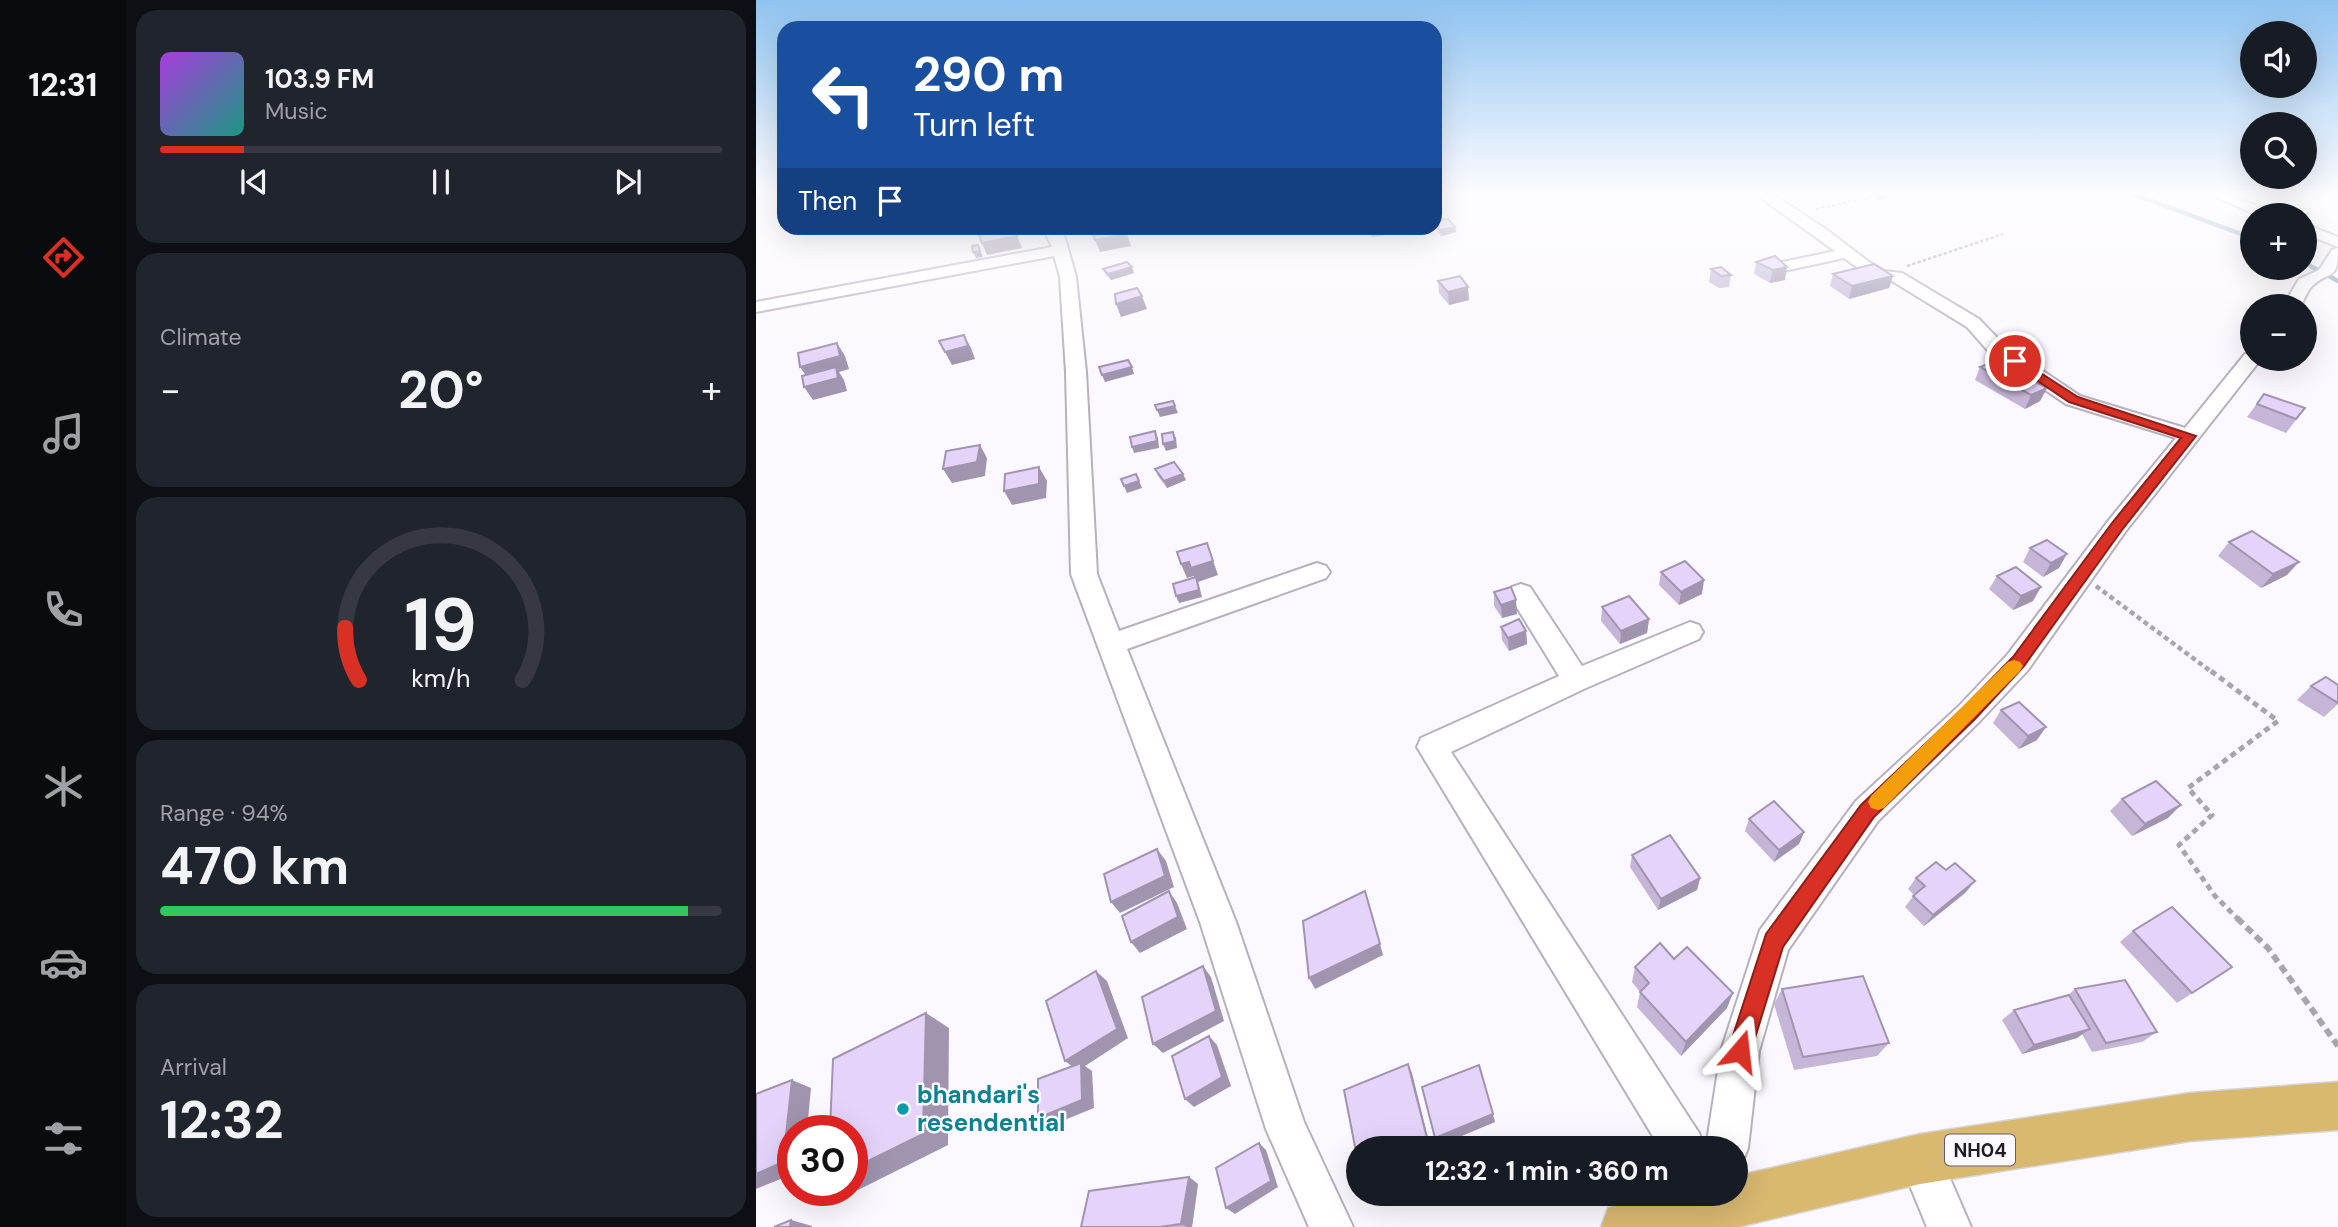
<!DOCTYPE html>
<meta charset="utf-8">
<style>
:root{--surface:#171b24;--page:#20242c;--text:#f1f3f6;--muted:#9ea1a6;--line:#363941;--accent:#d93025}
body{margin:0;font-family:"DM Sans",sans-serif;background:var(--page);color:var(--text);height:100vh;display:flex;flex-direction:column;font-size:26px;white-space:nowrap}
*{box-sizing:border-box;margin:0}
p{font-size:23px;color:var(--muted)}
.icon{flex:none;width:38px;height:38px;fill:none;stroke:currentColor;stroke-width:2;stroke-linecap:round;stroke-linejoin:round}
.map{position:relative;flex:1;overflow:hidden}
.details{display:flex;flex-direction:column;gap:10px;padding:10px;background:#0d0f14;width:630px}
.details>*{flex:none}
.top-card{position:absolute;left:21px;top:21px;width:665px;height:214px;border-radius:21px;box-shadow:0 7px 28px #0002;background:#1a4fa0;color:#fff;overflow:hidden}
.fabs{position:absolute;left:1484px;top:21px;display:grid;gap:14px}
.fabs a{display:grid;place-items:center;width:77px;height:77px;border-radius:50%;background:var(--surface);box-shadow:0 7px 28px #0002;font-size:35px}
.speed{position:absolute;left:21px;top:1115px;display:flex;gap:14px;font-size:35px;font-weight:700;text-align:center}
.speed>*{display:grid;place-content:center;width:91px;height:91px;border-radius:50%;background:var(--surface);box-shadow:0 7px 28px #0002;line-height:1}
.speed .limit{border:10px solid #d22;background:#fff;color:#111}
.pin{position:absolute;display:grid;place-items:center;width:60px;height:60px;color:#fff;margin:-30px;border:4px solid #fff;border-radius:50%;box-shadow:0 2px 7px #0007}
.me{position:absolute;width:77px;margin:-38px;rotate:17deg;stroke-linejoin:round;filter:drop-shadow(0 0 5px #0008)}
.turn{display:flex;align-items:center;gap:24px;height:147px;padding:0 21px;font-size:32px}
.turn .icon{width:91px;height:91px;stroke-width:2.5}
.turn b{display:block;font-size:49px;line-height:60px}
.then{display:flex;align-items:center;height:66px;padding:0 21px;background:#0003;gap:14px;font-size:26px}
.big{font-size:52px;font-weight:700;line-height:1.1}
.details .card{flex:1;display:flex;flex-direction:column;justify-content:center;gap:10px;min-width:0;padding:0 24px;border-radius:21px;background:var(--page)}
.details .dial{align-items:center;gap:0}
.dial svg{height:182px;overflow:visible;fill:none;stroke:var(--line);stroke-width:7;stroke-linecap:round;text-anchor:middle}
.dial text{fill:var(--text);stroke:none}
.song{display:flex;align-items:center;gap:21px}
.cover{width:84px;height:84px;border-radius:10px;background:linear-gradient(135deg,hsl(280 70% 55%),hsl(170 70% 35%))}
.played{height:7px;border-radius:4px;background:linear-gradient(90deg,var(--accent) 15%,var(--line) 15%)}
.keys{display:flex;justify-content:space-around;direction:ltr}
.heat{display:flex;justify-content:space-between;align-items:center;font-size:38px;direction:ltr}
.charge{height:10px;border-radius:5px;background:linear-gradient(90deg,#34c759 94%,var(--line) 0)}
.trip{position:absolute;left:590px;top:1136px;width:402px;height:70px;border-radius:35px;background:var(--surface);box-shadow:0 7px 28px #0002;font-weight:700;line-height:70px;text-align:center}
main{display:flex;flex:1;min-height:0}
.tabs{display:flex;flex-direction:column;width:126px;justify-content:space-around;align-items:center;background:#090b0e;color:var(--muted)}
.tabs .icon{width:49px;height:49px}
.tabs .current{color:var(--accent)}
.tabs b{font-size:32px;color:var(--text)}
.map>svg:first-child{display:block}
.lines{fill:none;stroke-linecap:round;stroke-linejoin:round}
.stream{stroke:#81a1bb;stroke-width:4.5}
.minor-casing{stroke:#b7b0be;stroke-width:4}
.major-casing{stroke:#d7d6d7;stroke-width:3}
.path-far3{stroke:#a8a5ab;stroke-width:2.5;stroke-dasharray:3.5 2;stroke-linecap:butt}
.path-far2{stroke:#a8a5ab;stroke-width:4.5;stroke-dasharray:5 3.5;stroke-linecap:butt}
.path-far1{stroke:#a8a5ab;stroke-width:5;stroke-dasharray:6 4.5;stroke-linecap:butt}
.path{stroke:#a8a5ab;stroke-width:6;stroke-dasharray:8 5;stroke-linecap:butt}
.minor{fill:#fff;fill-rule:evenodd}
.major{fill:#d9b870;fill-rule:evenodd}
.wall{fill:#c5b6d7}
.shaded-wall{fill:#a094af}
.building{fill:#e5d4fa;stroke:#a094af;stroke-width:2}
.route{fill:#d93025;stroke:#8d1f18;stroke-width:2}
.slow{fill:#f59e0b}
.culture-dot{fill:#0f9aa8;stroke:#fbf9ff;stroke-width:2.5}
.labels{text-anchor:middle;stroke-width:5;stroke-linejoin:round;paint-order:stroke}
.shield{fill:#fbf9ff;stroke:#625f64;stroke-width:2}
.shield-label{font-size:19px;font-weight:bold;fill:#201d22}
.near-culture-label{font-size:24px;font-weight:bold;fill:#0d838f;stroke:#fbf9ff;text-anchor:start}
</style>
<main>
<nav class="tabs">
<b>12:31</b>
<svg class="icon current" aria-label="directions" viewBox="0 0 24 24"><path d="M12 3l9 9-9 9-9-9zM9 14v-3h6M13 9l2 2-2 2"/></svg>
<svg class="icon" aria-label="music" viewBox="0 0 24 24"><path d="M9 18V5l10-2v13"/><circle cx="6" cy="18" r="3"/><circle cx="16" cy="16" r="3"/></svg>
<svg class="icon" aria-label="phone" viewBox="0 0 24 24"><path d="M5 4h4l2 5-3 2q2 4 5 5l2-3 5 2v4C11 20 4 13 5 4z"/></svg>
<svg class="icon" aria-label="climate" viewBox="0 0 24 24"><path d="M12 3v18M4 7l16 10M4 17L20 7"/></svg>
<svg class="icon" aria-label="car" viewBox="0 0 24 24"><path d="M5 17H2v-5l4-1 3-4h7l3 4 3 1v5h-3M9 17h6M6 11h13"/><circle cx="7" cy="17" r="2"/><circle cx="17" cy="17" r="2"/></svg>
<svg class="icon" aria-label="filters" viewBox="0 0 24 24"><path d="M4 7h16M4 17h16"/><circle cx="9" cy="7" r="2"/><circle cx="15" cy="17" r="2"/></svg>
</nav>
<section class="details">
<div class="card">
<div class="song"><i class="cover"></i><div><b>103.9 FM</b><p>Music</p></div></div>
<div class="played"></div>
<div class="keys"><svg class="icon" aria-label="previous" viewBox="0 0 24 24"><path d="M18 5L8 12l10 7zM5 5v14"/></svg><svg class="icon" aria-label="pause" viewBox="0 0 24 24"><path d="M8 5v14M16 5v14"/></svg><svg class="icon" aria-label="next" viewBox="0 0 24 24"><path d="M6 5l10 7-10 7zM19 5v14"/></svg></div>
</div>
<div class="card"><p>Climate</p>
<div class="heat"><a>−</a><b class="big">20°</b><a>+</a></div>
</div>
<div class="card dial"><svg viewBox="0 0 100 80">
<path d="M14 69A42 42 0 1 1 86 69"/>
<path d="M14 69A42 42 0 0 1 8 46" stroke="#d93025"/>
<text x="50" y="56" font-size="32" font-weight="700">19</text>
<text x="50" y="72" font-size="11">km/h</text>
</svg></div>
<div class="card"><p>Range · 94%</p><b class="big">470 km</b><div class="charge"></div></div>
<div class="card"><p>Arrival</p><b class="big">12:32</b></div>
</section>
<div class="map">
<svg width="1582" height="1227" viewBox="0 0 1582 1227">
<rect width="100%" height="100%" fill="#fbf9ff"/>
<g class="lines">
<g class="stream">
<path d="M1369,191L1496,238"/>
<path d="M1549,263L1582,281"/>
</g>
<defs>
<g id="minor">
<path d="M995,191H1012L1071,230L1113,262L1128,271L1146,273L1223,319L1247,344L1324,396L1429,428L1489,354L1496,352V359H1505L1369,532L1272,670L1223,722L1122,821L1032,950L1003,1051L992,1148L986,1163L980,1165V1148H950L965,1051L1004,930L1100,801L1203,706L1252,654L1353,520L1420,438L1310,404L1233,352L1211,327L1136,281L1118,279L1088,258L1028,271L1022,269L1020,266L1022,263L1079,251Z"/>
<path d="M1446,191H1467L1521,215H1501Z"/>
<path d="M1549,224L1582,237V247L1549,234Z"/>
<path d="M287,228H303L309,238L320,277L330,372L341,574L363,631L561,563L570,566L574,572L570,578L371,649L480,922L548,1122L597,1227H553L510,1129L444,922L315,574L310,372L304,277L298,256L0,312V302L296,247Z"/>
<path d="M1582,248C1582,283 1574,269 1556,286C1551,291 1548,300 1545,306H1527L1543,279L1563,270L1576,250Z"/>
<path d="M765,584L774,587L826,666L934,622L943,625L947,632L943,639L830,688L695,752L943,1133L949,1148H904L661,747L665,738L803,676L752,593L756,587Z"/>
<path d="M1164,1138L1179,1144L1215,1227H1171L1143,1159L1149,1144Z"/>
</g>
<path id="major" d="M1582,1082V1130L1434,1141L1164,1184L982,1227H845L852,1208C894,1191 935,1194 980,1194V1176L1164,1134L1434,1093Z"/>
</defs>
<use href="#minor" class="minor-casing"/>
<use href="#major" class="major-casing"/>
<g class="path-far3">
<path d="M1060,209L1116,197"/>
<path d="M1151,266L1247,234"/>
</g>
<path class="path-far2" d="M1340,586L1457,673"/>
<path class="path-far1" d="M1455,671L1522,721L1432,788L1456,815L1423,845L1459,896L1483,920"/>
<path class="path" d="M1481,918L1512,948L1582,1046"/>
<use href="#minor" class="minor"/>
<use href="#major" class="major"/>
</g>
<g class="wall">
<path d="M1109,191H1146L1145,194L1123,200L1108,193Z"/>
<path d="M679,221L699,227L700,232L685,236L678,228Z"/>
<path d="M611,228H635V234L616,237L612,231Z"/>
<path d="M1019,256L1029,280L1014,283L998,274L1000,262Z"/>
<path d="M376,267L378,273L355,280L350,275L347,269Z"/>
<path d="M955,269L975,275L973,287L963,288L953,282Z"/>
<path d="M1077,274L1137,276L1133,288L1093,299L1074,286Z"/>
<path d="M682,281L713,300L693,305L683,293Z"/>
<path d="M1224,367L1291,388L1284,401L1269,409L1219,380Z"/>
<path d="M1508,394L1549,408L1530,433L1491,417Z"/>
<path d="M399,469L430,480L411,488L402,476Z"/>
<path d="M1473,542L1531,575L1505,588L1462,556Z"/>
<path d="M1274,548L1303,568L1287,577L1267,562Z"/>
<path d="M905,572L946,594L923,605L903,585Z"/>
<path d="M1241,576L1277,601L1257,610L1233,589Z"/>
<path d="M738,592L761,614L746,618L738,606Z"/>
<path d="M846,607L893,619L891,633L864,644L845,621Z"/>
<path d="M745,627L770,631L771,644L753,651L746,640Z"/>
<path d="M1582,685V704L1568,717L1541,700L1555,686Z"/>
<path d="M1245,710L1281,740L1263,749L1237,723Z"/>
<path d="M1366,799L1412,818L1376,836L1354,811Z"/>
<path d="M993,819L1048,832L1043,844L1018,862L989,831Z"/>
<path d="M876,855L944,878L941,890L902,910L874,867Z"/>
<path d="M1190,870L1219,881L1209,893L1168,926L1149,907L1158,895L1152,889L1160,878Z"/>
<path d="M1377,931L1476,967L1421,1003L1364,942Z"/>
<path d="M918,959L971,1008L925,1056L881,1007L884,992L876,982L879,967Z"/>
<path d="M1026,989L1133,1043L1121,1056L1038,1070L1018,1004Z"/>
<path d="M1319,989L1401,1032L1386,1042L1336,1052L1326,1034L1321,1038L1266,1054L1246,1020L1258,1010L1311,996Z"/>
<path d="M433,1177L442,1184L436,1227H325Z"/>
</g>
<g class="shaded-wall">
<path d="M0,191H4L6,194L2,200L0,201Z"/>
<path d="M971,191H988V193L970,196Z"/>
<path d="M1125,191H1146L1145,194L1123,200Z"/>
<path d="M699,227L700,232L685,236L684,230Z"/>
<path d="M258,228L266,248L231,255L226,243Z"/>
<path d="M313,228H334L314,232Z"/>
<path d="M635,229V234L616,237L615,231Z"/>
<path d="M371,234L375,246L344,252L339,240Z"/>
<path d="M222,245L227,257L220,258L217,252Z"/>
<path d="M376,267L378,273L355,280L352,274Z"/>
<path d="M1031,267L1029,280L1014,283L1017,270Z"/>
<path d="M1137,276L1133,288L1093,299L1096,286Z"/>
<path d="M712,287L713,300L693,305L692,292Z"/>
<path d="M386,296L391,309L365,317L360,304Z"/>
<path d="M208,335L215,348L219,359L196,365L189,352Z"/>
<path d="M81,343L89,356L93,369L83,372L88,380L91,391L57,400L48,387L53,380L44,367Z"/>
<path d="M376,367L378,374L349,382L346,375Z"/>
<path d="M1291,388L1284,401L1269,409L1275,395Z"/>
<path d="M419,406L422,413L404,417L401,410Z"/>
<path d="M399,431L402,438L403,448L378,453L376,447Z"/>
<path d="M417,432L420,438L421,448L410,451L407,444Z"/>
<path d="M224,445L231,458L229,476L196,483L187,469Z"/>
<path d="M283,467L291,481L290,498L256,505L248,491Z"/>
<path d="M380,474L386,488L371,493L368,486Z"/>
<path d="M427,474L430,480L411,488L408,481Z"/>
<path d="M451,543L462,575L442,582L446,597L423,603L420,596L441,582L438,576L431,578L425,564Z"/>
<path d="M1311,554L1303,568L1287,577L1295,563Z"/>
<path d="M1543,562L1531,575L1505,588L1517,574Z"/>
<path d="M948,580L946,594L923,605L925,592Z"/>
<path d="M1285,587L1277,601L1257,610L1265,596Z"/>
<path d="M760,600L761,614L746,618L745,605Z"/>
<path d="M893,619L891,633L864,644L865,631Z"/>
<path d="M770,631L771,644L753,651L752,638Z"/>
<path d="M1290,727L1281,740L1263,749L1272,736Z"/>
<path d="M1425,805L1412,818L1376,836L1389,824Z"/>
<path d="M1048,832L1043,844L1018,862L1023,850Z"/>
<path d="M401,849L410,861L418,887L364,913L355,902Z"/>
<path d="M944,878L941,890L902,910L905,899Z"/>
<path d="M1219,881L1209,893L1168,926L1177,915Z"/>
<path d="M413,891L421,903L431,929L384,953L375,942Z"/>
<path d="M609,891L627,955L559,989L553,978Z"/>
<path d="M447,966L455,977L468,1021L407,1053L397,1044Z"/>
<path d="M340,971L351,981L372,1038L329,1066L336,1071L338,1108L296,1125L282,1118L321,1070L309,1061Z"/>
<path d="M977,993L971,1008L925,1056L930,1042Z"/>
<path d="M170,1013L193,1028L192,1145L102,1190L96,1188V1169Z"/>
<path d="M1334,1029L1321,1038L1266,1054L1278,1045Z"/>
<path d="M453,1036L461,1045L475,1086L438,1107L429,1099Z"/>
<path d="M652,1064L656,1073L674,1146L668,1148H648Z"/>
<path d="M36,1080L55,1088L51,1130H37V1174L0,1189V1174Z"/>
<path d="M737,1114L739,1122L682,1146L679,1138Z"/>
<path d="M503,1143L510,1150L522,1187L479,1214L470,1208Z"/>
<path d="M433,1177L442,1184L436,1227H431L425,1224Z"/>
<path d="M35,1220L56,1226V1227H34Z"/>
</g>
<g class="building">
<path d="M692,219L699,227L684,230L679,223V221Z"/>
<path d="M258,228L261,236L226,243L223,235Z"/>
<path d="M359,228H368L371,234L339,240L336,232Z"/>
<path d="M612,228H635V229L615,231Z"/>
<path d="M222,245L224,251L217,252L216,246Z"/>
<path d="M1019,256L1031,267L1017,270L1000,262Z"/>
<path d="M371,262L376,267L352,274L347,269Z"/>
<path d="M1118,264L1137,276L1096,286L1077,274Z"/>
<path d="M965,267L975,275L965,276L955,269Z"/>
<path d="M704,276L712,287L692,292L682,281Z"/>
<path d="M381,288L386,296L360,304L359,294Z"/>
<path d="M208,335L212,346L189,352L183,341Z"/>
<path d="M81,343L84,356L44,367L42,353Z"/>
<path d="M372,360L376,367L346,375L343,367Z"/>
<path d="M1240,361L1291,388L1275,395L1224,367Z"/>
<path d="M80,367L82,378L48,387L46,376Z"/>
<path d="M1508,394L1549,408L1540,419L1501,404Z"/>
<path d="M417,401L419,406L401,410L399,405Z"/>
<path d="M399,431L401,441L376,447L374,437Z"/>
<path d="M417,432L419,441L407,444L406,434Z"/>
<path d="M224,445L221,462L187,469L190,451Z"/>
<path d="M418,462L427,474L408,481L399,469Z"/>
<path d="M283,467V484L248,491L249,474Z"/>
<path d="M380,474L383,481L368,486L365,479Z"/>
<path d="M1496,531L1543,562L1517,574L1473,542Z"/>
<path d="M1291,540L1311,554L1295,563L1274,548Z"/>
<path d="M451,543L457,561L435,568L433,562L425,564L421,552Z"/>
<path d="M929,561L948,580L925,592L905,572Z"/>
<path d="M1260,567L1285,587L1265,596L1241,576Z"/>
<path d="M440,577L443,590L420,596L417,584Z"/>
<path d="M755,587L760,600L745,605L738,592Z"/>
<path d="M873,596L893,619L865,631L846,607Z"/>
<path d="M763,619L770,631L752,638L745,627Z"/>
<path d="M1570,677L1582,685V703L1555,686Z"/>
<path d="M1263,702L1290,727L1272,736L1245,710Z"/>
<path d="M1400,781L1425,805L1389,824L1366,799Z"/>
<path d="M1018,801L1048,832L1023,850L993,819Z"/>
<path d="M914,835L944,878L905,899L876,855Z"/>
<path d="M401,849L409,876L355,902L348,874Z"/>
<path d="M1180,862L1190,870L1199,863L1219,881L1177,915L1157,896L1169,886L1160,878Z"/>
<path d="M413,891L422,917L375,942L366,916Z"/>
<path d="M609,891L624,944L553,978L547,921Z"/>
<path d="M1416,907L1476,967L1436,993L1377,931Z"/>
<path d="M904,943L918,959L931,947L977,993L930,1042L884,992L893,983L879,967Z"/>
<path d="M447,966L460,1011L397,1044L386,997Z"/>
<path d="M340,971L361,1029L309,1061L290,1001Z"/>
<path d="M1107,976L1133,1043L1047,1057L1026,989Z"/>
<path d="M1369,980L1401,1032L1350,1043L1319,989Z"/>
<path d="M1313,995L1334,1029L1278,1045L1258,1010Z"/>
<path d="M170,1013L167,1134L96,1169V1130H74L77,1059Z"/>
<path d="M453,1036L466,1077L429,1099L416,1056Z"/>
<path d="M325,1063L326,1100L282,1118V1079Z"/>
<path d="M652,1064L671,1138L648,1148H602V1162L588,1090Z"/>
<path d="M723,1065L737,1114L679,1138L666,1087Z"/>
<path d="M36,1080L27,1162L0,1174V1094Z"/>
<path d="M854,1142L856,1148H829Z"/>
<path d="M503,1143L515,1181L470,1208L460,1168Z"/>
<path d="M433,1177L425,1224L403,1227H325L333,1191Z"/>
<path d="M35,1220L34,1227H18Z"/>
</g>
<linearGradient id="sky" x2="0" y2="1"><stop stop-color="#8fc3f0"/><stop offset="0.53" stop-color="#fdfcff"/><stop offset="1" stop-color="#fdfcff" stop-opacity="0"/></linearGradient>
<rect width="1582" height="363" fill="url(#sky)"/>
<path class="route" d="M1255,359H1263L1322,397L1440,436L1366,530L1268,666L1219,719L1118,817L1027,947L995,1051L992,1059L984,1063L975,1059L972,1051L1010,934L1105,805L1206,709L1257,657L1356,523L1425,438L1313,402L1255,363Z"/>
<path class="slow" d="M1258,660L1264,662L1267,666L1264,671L1128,808L1122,810L1115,808L1112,802L1115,796L1252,662Z"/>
<circle class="culture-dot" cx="147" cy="1109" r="7"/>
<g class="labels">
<rect class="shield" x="1189" y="1134.5" width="70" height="31" rx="5"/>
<g class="shield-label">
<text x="1224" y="1157">NH04</text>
</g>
<g class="near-culture-label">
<text x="161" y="1103">bhandari's<tspan x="161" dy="28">resendential</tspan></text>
</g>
</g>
</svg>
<div class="fabs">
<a><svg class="icon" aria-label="sound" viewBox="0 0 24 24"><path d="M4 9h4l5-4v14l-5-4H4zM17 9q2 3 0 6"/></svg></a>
<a><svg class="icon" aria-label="search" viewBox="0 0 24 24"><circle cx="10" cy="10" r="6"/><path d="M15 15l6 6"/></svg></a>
<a>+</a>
<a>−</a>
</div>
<div class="speed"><div class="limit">30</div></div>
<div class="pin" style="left:1259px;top:361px;background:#d93025"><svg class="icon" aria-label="arrive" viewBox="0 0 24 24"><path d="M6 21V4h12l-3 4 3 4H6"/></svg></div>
<svg class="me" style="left:984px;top:1051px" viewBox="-20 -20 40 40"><path d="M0-17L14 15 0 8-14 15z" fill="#d93025" stroke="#fff" stroke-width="4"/></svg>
<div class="trip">12:32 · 1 min · 360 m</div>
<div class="top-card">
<div class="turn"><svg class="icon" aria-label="left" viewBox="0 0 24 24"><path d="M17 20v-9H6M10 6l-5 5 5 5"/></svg><div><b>290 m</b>Turn left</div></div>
<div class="then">Then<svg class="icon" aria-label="arrive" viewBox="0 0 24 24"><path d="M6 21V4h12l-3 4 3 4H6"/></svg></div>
</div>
</div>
</main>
